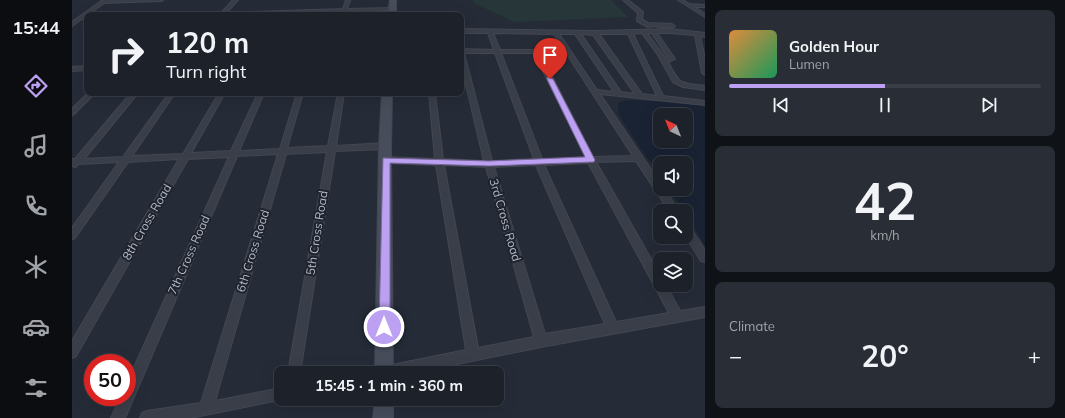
<!DOCTYPE html>
<meta charset="utf-8">
<style>
:root{--surface:#1c212a;--page:#292e36;--text:#f1f3f6;--muted:#a0a3a8;--line:#3a3e47;--accent:#bca0f2}
body{margin:0;font-family:Mulish,sans-serif;background:var(--page);color:var(--text);height:100vh;display:flex;flex-direction:column;font-size:15px;white-space:nowrap}
*{box-sizing:border-box;margin:0}
p{font-size:13px;color:var(--muted)}
.icon{flex:none;width:22px;height:22px;fill:none;stroke:currentColor;stroke-width:2;stroke-linecap:round;stroke-linejoin:round}
.map{position:relative;flex:1;overflow:hidden}
.side{display:flex;flex-direction:column;gap:10px;padding:10px;background:#0f1217;width:360px}
.side>*{flex:none}
.hud{position:absolute;left:12px;top:12px;width:380px;height:84px;border-radius:8px;box-shadow:0 4px 16px #0002,0 0 0 1px var(--line);background:#1c212a;color:var(--text);overflow:hidden}
.needle{width:26px;rotate:317deg}
.buttons{position:absolute;left:581px;top:108px;display:grid;gap:8px}
.buttons a{display:grid;place-items:center;width:40px;height:40px;border-radius:8px;background:var(--surface);box-shadow:0 4px 16px #0002,0 0 0 1px var(--line);font-size:20px}
.speed{position:absolute;left:12px;top:354px;display:flex;gap:8px;font-size:20px;font-weight:700;text-align:center}
.speed>*{display:grid;place-content:center;width:52px;height:52px;border-radius:50%;background:var(--surface);box-shadow:0 4px 16px #0002,0 0 0 1px var(--line);line-height:1}
.speed .limit{border:6px solid #d22;background:#fff;color:#111}
.pin{position:absolute;display:grid;place-items:center;width:34px;height:34px;color:#fff;margin:-41px -17px;border-radius:50% 50% 50% 0;rotate:-45deg;box-shadow:0 0 4px #0007}
.pin .icon{rotate:45deg}
.me{position:absolute;width:44px;margin:-22px;rotate:0deg;stroke-linejoin:round;filter:drop-shadow(0 0 3px #0008)}
.turn{display:flex;align-items:center;gap:14px;height:84px;padding:0 16px;font-size:18px}
.turn .icon{width:52px;height:52px;stroke-width:2.5}
.turn b{display:block;font-size:28px;line-height:34px}
.big{font-size:30px;font-weight:700;line-height:1.1}
.side .tile{flex:1;display:flex;flex-direction:column;justify-content:center;gap:6px;min-width:0;padding:0 14px;border-radius:8px;background:var(--page)}
.side .dial{align-items:center;gap:0}
.dial b{font-size:52px;line-height:1}
.song{display:flex;align-items:center;gap:12px}
.cover{width:48px;height:48px;border-radius:6px;background:linear-gradient(135deg,hsl(30 70% 55%),hsl(150 70% 35%))}
.played{height:4px;border-radius:2px;background:linear-gradient(90deg,var(--accent) 50%,var(--line) 50%)}
.keys{display:flex;justify-content:space-around;direction:ltr}
.heat{display:flex;justify-content:space-between;align-items:center;font-size:22px;direction:ltr}
.trip{position:absolute;left:202px;top:366px;width:230px;height:40px;border-radius:8px;background:var(--surface);box-shadow:0 4px 16px #0002,0 0 0 1px var(--line);font-weight:700;line-height:40px;text-align:center}
main{display:flex;flex:1;min-height:0}
.tabs{display:flex;flex-direction:column;width:72px;justify-content:space-around;align-items:center;background:#0b0d11;color:var(--muted)}
.tabs .icon{width:28px;height:28px}
.tabs .on{color:var(--accent)}
.tabs b{font-size:18px;color:var(--text)}
.map>svg:first-child{display:block}
.green{fill:#273639}
.water{fill:#1a2334;fill-rule:evenodd}
.lines{fill:none;stroke-linecap:round;stroke-linejoin:round}
.street-casing{stroke:#424752;stroke-width:2}
.secondary-casing{stroke:#424752;stroke-width:2}
.street{fill:#393e49;fill-rule:evenodd}
.secondary{fill:#474d5b;fill-rule:evenodd}
.route{fill:#bca0f2;stroke:#7a689d}
.labels{text-anchor:middle;stroke-width:4;stroke-linejoin:round;paint-order:stroke}
.street-label{font-size:12px;fill:#b4b9c4;stroke:#1e232e}
</style>
<main>
<nav class="tabs">
<b>15:44</b>
<svg class="icon on" aria-label="directions" viewBox="0 0 24 24"><path d="M12 3l9 9-9 9-9-9zM9 14v-3h6M13 9l2 2-2 2"/></svg>
<svg class="icon" aria-label="music" viewBox="0 0 24 24"><path d="M9 18V5l10-2v13"/><circle cx="6" cy="18" r="3"/><circle cx="16" cy="16" r="3"/></svg>
<svg class="icon" aria-label="phone" viewBox="0 0 24 24"><path d="M5 4h4l2 5-3 2q2 4 5 5l2-3 5 2v4C11 20 4 13 5 4z"/></svg>
<svg class="icon" aria-label="climate" viewBox="0 0 24 24"><path d="M12 3v18M4 7l16 10M4 17L20 7"/></svg>
<svg class="icon" aria-label="car" viewBox="0 0 24 24"><path d="M5 17H2v-5l4-1 3-4h7l3 4 3 1v5h-3M9 17h6M6 11h13"/><circle cx="7" cy="17" r="2"/><circle cx="17" cy="17" r="2"/></svg>
<svg class="icon" aria-label="filters" viewBox="0 0 24 24"><path d="M4 7h16M4 17h16"/><circle cx="9" cy="7" r="2"/><circle cx="15" cy="17" r="2"/></svg>
</nav>
<div class="map">
<svg width="633" height="418" viewBox="0 0 633 418">
<rect width="100%" height="100%" fill="#252c38"/>
<path class="green" d="M401,0H539L556,17L442,22L402,3Z"/>
<path class="water" d="M554,100L598,102L633,106V246L614,214V211H612L597,189H614V163H588V176L564,142L547,115L546,103ZM588,115H614V141H588Z"/>
<g class="lines">
<defs>
<g id="street">
<path d="M31,0H91L89,1L32,3L0,26V22Z"/>
<path d="M161,0H166L154,13L271,9L274,0H278L275,9L320,8L322,9L320,10L274,12L273,15H269L270,12L143,15L149,13Z"/>
<path d="M551,0H556L571,12L570,19L576,23L600,24L603,26L600,28L581,26L576,27L565,21L566,13Z"/>
<path d="M606,0H611L617,4L633,5V7H622L633,14V17Z"/>
<path d="M389,29L523,31L598,29L633,33V37L628,36L633,59V75L630,73L623,35L598,33H585L603,59L596,62C608,85 607,83 633,86V90L611,87L601,82L586,55L570,33L561,34L591,96L633,101V105L528,94L588,183V189H592L607,211H597L564,161L524,162L588,275V285H594L608,311L633,307V317L469,347L341,373H304L306,369L310,367L394,350L364,165L314,163L310,160L314,157L363,159L357,93H363L371,159L412,161L389,63V49L422,50L416,33H389ZM421,33L482,34L492,50H428ZM575,33H580L596,58L594,59ZM487,34H503L542,92L525,90ZM509,34L521,35L563,94L549,92ZM527,34H556L585,96L570,94ZM392,53H423L462,159L420,161ZM429,53H462L514,157L470,159ZM468,53L495,54L561,156L521,157ZM516,163L519,168L597,313L544,322L472,165ZM372,165L414,167L462,337L406,348ZM464,165L533,324L473,334L422,167Z"/>
<path d="M15,66V70L0,71V67Z"/>
<path d="M16,93H23L2,114L0,115V109Z"/>
<path d="M59,93H66L12,159L51,157L97,93H103L60,156L111,154L147,93H153L119,153L159,151L186,93H192L167,151L208,149L225,93H231L215,148L256,146L266,93H272L264,146L313,143L317,146L313,149L263,151L228,373H216L255,152L214,154L143,401L209,388V399H212L118,418H68L70,413L75,411L129,403L206,154L165,156L53,418H39L49,397H55V383L157,157L116,159L4,356L0,358V341L107,159L56,162L3,238L0,239V228L47,162L7,164L3,167L0,166V159H3Z"/>
<path d="M614,225L617,226L633,250V262L629,261L614,237Z"/>
</g>
<g id="secondary">
<path d="M318,0H324V15H316Z"/>
<path d="M310,93H320L319,146L321,373H303L307,146Z"/>
<path d="M303,399H321V418H301Z"/>
</g>
</defs>
<use href="#street" class="street-casing"/>
<use href="#secondary" class="secondary-casing"/>
<use href="#street" class="street"/>
<use href="#secondary" class="secondary"/>
</g>
<path class="route" d="M475,77L481,79L523,160L522,162L417,166L318,163V327L317,331L312,333L308,331L307,327L311,158L417,161L513,157L475,79Z"/>
<g class="labels">
<g class="street-label">
<text transform="translate(433 220) rotate(74)" y="4">3rd Cross Road</text>
<text transform="translate(75 222) rotate(-60)" y="4">8th Cross Road</text>
<text transform="translate(245 233) rotate(-81)" y="4">5th Cross Road</text>
<text transform="translate(181 251) rotate(-73)" y="4">6th Cross Road</text>
<text transform="translate(117 255) rotate(-66)" y="4">7th Cross Road</text>
</g>
</g>
</svg>
<div class="buttons">
<a><svg class="needle" viewBox="-14 -14 28 28"><path d="M0-13l5 13h-10z" fill="#e53935"/><path d="M0 13l5-13h-10z" fill="#a0a3a8"/></svg></a>
<a><svg class="icon" aria-label="sound" viewBox="0 0 24 24"><path d="M4 9h4l5-4v14l-5-4H4zM17 9q2 3 0 6"/></svg></a>
<a><svg class="icon" aria-label="search" viewBox="0 0 24 24"><circle cx="10" cy="10" r="6"/><path d="M15 15l6 6"/></svg></a>
<a><svg class="icon" aria-label="layers" viewBox="0 0 24 24"><path d="M12 4l9 5-9 5-9-5zM3 14l9 5 9-5"/></svg></a>
</div>
<div class="speed"><div class="limit">50</div></div>
<div class="pin" style="left:478px;top:79px;background:#d93025"><svg class="icon" aria-label="arrive" viewBox="0 0 24 24"><path d="M6 21V4h12l-3 4 3 4H6"/></svg></div>
<svg class="me" style="left:312px;top:327px" viewBox="-20 -20 40 40"><circle r="17" fill="#bca0f2" stroke="#fff" stroke-width="3"/><path d="M0-11L8 9 0 5-8 9z" fill="#fff"/></svg>
<div class="trip">15:45 · 1 min · 360 m</div>
<div class="hud">
<div class="turn"><svg class="icon" aria-label="right" viewBox="0 0 24 24"><path d="M7 20v-9h11M14 6l5 5-5 5"/></svg><div><b>120 m</b>Turn right</div></div>
</div>
</div>
<section class="side">
<div class="tile">
<div class="song"><i class="cover"></i><div><b>Golden Hour</b><p>Lumen</p></div></div>
<div class="played"></div>
<div class="keys"><svg class="icon" aria-label="previous" viewBox="0 0 24 24"><path d="M18 5L8 12l10 7zM5 5v14"/></svg><svg class="icon" aria-label="pause" viewBox="0 0 24 24"><path d="M8 5v14M16 5v14"/></svg><svg class="icon" aria-label="next" viewBox="0 0 24 24"><path d="M6 5l10 7-10 7zM19 5v14"/></svg></div>
</div>
<div class="tile dial"><b>42</b><p>km/h</p></div>
<div class="tile"><p>Climate</p>
<div class="heat"><a>−</a><b class="big">20°</b><a>+</a></div>
</div>
</section>
</main>
